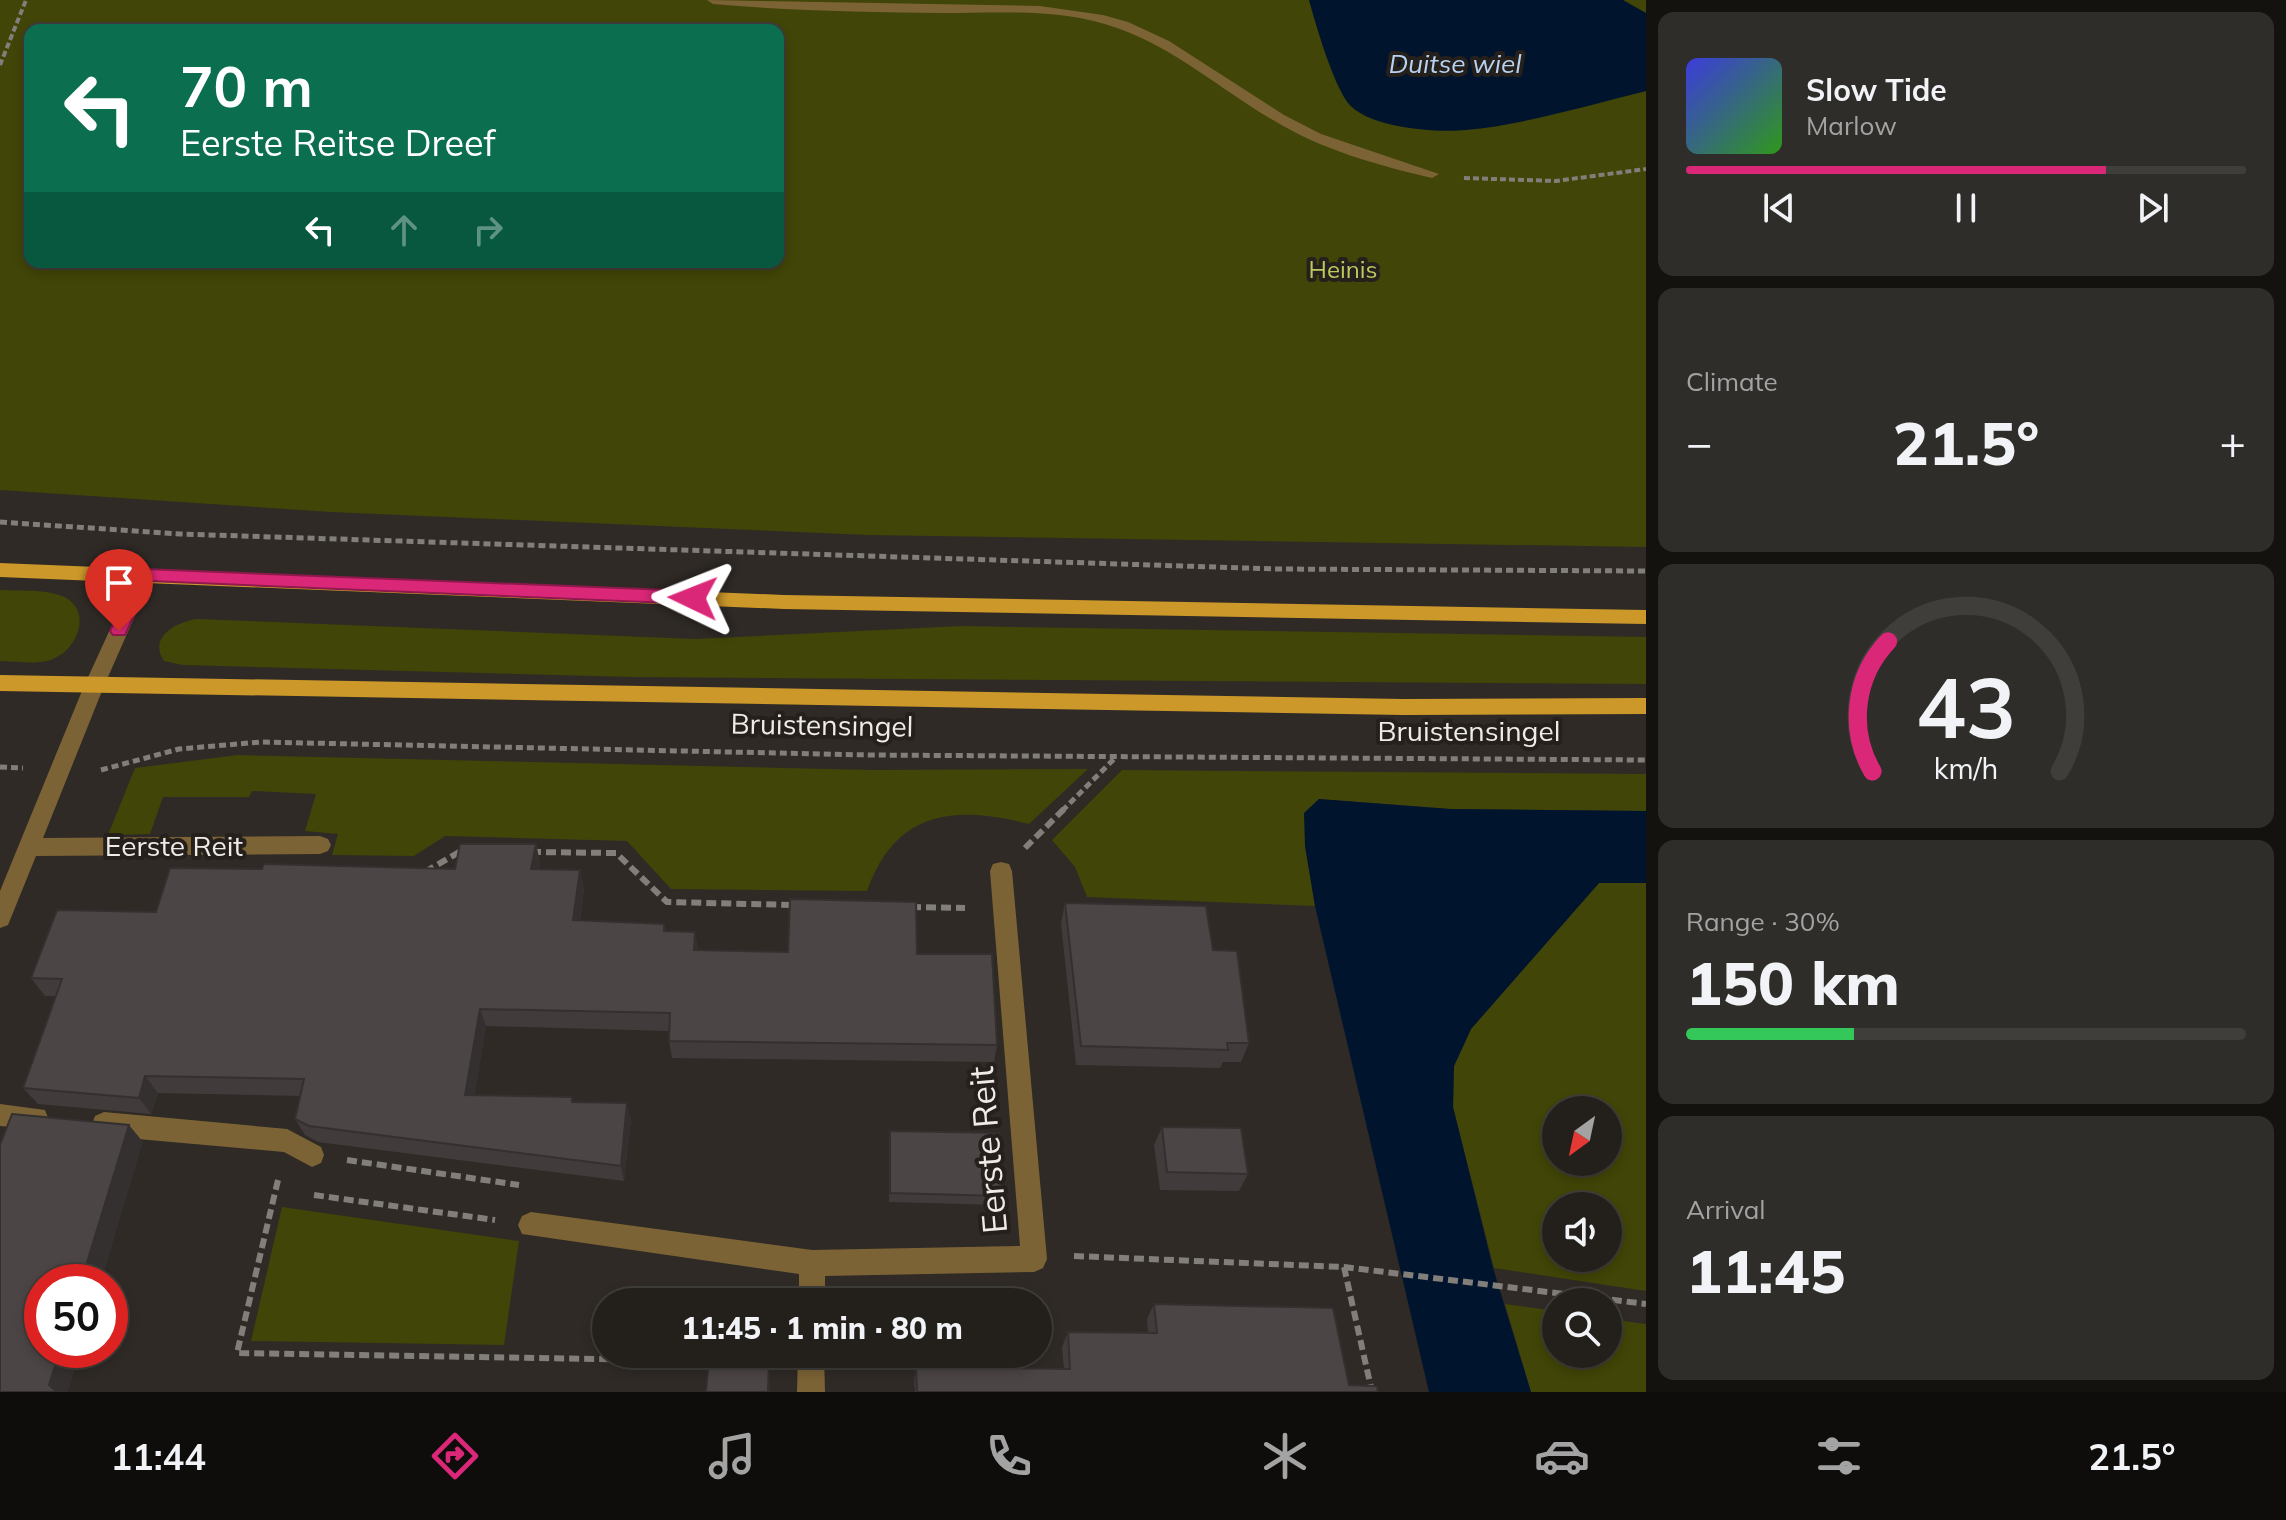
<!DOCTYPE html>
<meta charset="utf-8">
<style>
:root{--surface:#23201c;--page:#2f2d29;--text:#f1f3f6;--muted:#a3a3a3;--line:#403e3b;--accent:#db2777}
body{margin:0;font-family:Mulish,sans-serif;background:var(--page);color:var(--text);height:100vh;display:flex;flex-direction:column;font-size:30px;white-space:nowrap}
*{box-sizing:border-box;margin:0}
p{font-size:26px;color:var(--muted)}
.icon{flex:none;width:44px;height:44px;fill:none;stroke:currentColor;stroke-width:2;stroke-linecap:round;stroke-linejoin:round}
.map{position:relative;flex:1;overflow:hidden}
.details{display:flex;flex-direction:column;gap:12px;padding:12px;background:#13120f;width:640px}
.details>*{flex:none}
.top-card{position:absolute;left:24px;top:24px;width:760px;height:244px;border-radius:16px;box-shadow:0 4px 12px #0003,0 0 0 2px var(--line);background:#0b6e4f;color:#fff;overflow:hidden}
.needle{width:52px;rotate:213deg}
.controls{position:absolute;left:1542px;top:1096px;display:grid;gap:16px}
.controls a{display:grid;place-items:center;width:80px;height:80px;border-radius:50%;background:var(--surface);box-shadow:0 4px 12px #0003,0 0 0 2px var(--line);font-size:40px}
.speed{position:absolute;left:24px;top:1264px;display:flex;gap:16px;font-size:40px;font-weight:700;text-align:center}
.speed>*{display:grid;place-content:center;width:104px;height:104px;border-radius:50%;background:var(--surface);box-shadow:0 4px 12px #0003,0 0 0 2px var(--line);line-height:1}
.speed .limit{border:12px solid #d22;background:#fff;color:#111}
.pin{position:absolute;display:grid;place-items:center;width:68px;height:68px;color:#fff;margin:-82px -34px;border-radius:50% 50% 50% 0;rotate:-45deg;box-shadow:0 0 8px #0007}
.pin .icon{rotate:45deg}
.me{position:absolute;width:88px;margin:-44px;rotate:272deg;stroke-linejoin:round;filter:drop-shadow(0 0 6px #0008)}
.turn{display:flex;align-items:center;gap:28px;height:168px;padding:0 24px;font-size:36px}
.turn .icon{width:104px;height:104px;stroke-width:2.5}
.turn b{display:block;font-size:56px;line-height:68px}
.lanes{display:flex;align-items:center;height:76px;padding:0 24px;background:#0003;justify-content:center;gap:40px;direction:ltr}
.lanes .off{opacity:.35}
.big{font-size:60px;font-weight:800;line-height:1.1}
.details .tile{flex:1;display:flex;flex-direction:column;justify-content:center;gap:12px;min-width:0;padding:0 28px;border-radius:16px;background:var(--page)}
.details .dial{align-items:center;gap:0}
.dial svg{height:208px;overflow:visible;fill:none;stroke:var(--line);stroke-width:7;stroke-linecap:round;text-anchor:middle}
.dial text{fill:var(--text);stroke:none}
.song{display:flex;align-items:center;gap:24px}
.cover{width:96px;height:96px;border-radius:12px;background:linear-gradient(135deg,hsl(240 70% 55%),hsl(110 70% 35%))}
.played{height:8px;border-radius:4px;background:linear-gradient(90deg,var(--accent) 75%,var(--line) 75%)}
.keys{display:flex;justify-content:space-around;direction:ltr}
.heat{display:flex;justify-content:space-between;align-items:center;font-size:44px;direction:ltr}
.charge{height:12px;border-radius:6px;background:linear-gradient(90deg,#34c759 30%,var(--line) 0)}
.trip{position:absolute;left:592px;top:1288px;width:460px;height:80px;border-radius:40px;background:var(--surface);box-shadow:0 4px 12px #0003,0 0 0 2px var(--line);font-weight:800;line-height:80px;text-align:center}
.tab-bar{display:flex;height:128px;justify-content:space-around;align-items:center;background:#0e0d0b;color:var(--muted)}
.tab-bar .icon{width:56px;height:56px}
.tab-bar .on{color:var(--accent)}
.tab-bar b{font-size:36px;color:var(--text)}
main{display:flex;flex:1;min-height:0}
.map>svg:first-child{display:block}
.green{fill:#414507;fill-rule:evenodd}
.water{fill:#00142d}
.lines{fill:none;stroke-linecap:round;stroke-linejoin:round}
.path-far2{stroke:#827e7a;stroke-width:4;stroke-dasharray:6 3;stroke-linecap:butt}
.path-far1{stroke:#827e7a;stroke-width:5;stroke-dasharray:7 4;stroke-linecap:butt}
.path{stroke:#827e7a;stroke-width:6;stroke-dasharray:10 5;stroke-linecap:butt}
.minor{fill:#7c6335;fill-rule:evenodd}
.major{fill:#cc9829;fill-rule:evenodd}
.wall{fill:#413b3b}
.shaded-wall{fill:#353030}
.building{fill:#4c4545;stroke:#353030;stroke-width:2}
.route{fill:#db2777;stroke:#8e194d;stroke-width:2}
.labels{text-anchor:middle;stroke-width:8;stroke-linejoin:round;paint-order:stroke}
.far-park-label{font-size:24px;fill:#bec760;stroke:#25201c}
.far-water-label{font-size:26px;font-style:italic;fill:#b7d3f1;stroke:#25201c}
.street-label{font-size:28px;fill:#eeebe8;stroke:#25201c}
.near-street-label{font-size:34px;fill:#eeebe8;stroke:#25201c}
</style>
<main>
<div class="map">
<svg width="1646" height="1392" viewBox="0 0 1646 1392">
<rect width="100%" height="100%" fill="#2f2a26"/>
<g class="green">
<path d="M0,0H1646V547L868,535L331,512L0,490ZM30,30H778V262H30Z"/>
<path d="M0,590C20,591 43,589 62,596C92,608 80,647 55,658C39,666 18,661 0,661Z"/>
<path d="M197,619L695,639L961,626L1646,637V684L632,677L183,665L164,661C148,637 176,622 197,619Z"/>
<path d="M238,755L873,770L1088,769L1029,824C954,805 896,810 867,891L671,889L627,841L445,836L414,856L332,855L338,834L305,831L316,794L252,791L249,797H163L150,834L108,835L135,768Z"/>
<path d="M1122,770L1646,774V811L1450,809L1319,799L1305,846L1315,906L1087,897L1075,867L1052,840Z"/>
<path d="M1599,883H1646V1291L1494,1268L1453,1107L1454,1066L1471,1029ZM1556,1110H1608V1162H1556ZM1556,1206H1608V1258H1556Z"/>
<path d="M282,1207L519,1241L504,1345L251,1341Z"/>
<path d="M1505,1304L1556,1311V1354H1608V1319L1646,1324V1392H1531Z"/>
</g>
<g class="water">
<path d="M1309,0H1623L1646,13V91C1589,105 1523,125 1466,130C1436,133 1368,128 1348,103C1333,83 1316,26 1309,0Z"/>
<path d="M1319,799L1450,809L1646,811V883H1599L1471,1029L1454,1066L1453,1107L1493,1268L1531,1392H1429L1315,906L1305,846L1304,813Z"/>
</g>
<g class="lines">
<g class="path-far2">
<path d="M0,65L26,0"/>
<path d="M1464,178L1556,181L1646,169"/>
</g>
<g class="path-far1">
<path d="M0,522L180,534L1277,569L1646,571"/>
<path d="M0,767L23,768"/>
<path d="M101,770L179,749L261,742L870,755L1646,760"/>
<path d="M1062,811L1116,757"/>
</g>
<g class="path">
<path d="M1025,848L1064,809"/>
<path d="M531,852L616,853L667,902L793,905"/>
<path d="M425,872L461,851"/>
<path d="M911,907L965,908"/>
<path d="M347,1160L519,1185"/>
<path d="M278,1180L237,1353L714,1361"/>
<path d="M314,1195L495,1220"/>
<path d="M1074,1256L1344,1267L1646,1304"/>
<path d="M1344,1267L1372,1392"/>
</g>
<g class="minor">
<path d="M707,0L1040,6L1103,15L1128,22L1169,41L1284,115L1321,134L1439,174L1432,178C1377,165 1322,150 1273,120C1221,90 1175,48 1117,28C1062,8 1000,13 943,13C866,12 790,11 713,4Z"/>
<path d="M144,568L153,575L104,686L43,838L320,836L328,839L331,845L328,851L320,854L36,856L8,925L0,928V891L84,686L135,575Z"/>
<path d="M1001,862L1009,864L1012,871L1047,1259L1043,1268L1034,1272L825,1276V1302H799V1274L522,1234L518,1225L522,1216L531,1212L812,1250L1020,1246L990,871L993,864Z"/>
<path d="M0,1104L45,1110L48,1118L45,1126L36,1129L0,1126Z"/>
<path d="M104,1112L287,1129L321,1147L324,1155L321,1163L312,1167L284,1152L104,1136L95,1132L92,1124L95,1116Z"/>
<path d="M798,1354H824L825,1392H797Z"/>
</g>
<g class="major">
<path d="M0,563L784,595L1646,610V624L784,609L0,577Z"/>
<path d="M0,675L1403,699L1646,698V714L1403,715L0,691Z"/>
</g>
</g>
<g class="wall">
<path d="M536,844L540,863L539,869L580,870L584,889L580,920L664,924L666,931L695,932L698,950L917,954L997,1045L994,1062L672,1058L669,1041V1031L486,1026L474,1096L574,1102L631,1119L624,1181L318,1142L305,1135L295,1119L300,1096L158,1093L151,1114L38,1104L23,1088L56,996H45L31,978L156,912L262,869H455Z"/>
<path d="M1065,903L1213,950L1249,1043L1241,1062H1223L1220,1068L1076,1065L1061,923Z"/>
<path d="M1162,1127L1248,1174L1239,1191L1160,1190L1154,1145Z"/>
<path d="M890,1131L1003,1196L1001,1205L889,1202Z"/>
<path d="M1154,1304L1349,1385L1378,1392H915L914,1381L916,1367L1064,1369L1062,1347L1068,1332L1148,1333L1147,1319Z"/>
</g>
<g class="shaded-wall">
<path d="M536,844L540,863L536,888L531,869Z"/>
<path d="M580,870L584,889L577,938L573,920Z"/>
<path d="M695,932L698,950H694Z"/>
<path d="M480,1009L486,1026L471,1112L465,1095Z"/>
<path d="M145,1076L158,1093L151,1114L139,1098Z"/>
<path d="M627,1103L631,1119L624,1181L621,1166Z"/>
<path d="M129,1125L143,1142L101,1282H81Z"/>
<path d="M60,1350H81L68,1392H57L49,1385Z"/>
<path d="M769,1359L770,1392H768Z"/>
</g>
<g class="building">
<path d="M460,844H536L531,869L580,870L573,920L664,924V931L695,932L694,950L788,952L790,899L916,902L917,954H992L997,1045L669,1041L670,1013L480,1009L465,1095L572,1097V1102L627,1103L621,1166L309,1126L295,1119L304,1079L145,1076L139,1098L23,1088L62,979L31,978L57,910L156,912L170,868L262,869L264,864L455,869Z"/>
<path d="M1065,903L1206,906L1213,950L1237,951L1249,1043H1227L1228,1050L1081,1046Z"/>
<path d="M12,1114L129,1125L81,1282H42V1350H60L49,1385L57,1392H0V1145Z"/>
<path d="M1162,1127L1241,1128L1248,1174L1167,1172Z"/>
<path d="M890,1131L1000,1133L1003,1196L890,1193Z"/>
<path d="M1154,1304L1333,1308L1349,1385L1377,1386L1378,1392H917L916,1367L1070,1369L1068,1332L1157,1333Z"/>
<path d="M709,1358L769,1359L768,1392H706Z"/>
</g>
<path class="route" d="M144,569L693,591L701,598L693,604L150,581L125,635H113L110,631L135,575Z"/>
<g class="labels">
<g class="far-park-label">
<text x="1343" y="278">Heinis</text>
</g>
<g class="far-water-label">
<text x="1455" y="73">Duitse wiel</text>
</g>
<g class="street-label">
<text transform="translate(822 725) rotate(1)" y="10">Bruistensingel</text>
<text x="1469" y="741">Bruistensingel</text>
<text x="174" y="856">Eerste Reit</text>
</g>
<g class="near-street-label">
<text transform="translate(988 1150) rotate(-95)" y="12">Eerste Reit</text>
</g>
</g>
</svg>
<div class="controls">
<a><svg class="needle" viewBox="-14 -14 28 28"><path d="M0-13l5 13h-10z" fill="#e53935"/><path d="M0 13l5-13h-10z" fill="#a3a3a3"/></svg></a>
<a><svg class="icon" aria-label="sound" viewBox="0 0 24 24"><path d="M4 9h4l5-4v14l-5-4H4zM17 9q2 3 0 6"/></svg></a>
<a><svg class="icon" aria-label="search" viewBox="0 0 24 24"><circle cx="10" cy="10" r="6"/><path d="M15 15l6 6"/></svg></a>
</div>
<div class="speed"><div class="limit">50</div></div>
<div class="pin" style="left:119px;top:631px;background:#d93025"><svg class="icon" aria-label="arrive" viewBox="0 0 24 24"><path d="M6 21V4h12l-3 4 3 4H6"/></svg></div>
<svg class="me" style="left:693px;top:598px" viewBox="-20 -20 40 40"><path d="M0-17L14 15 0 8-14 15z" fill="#db2777" stroke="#fff" stroke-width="4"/></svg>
<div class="trip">11:45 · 1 min · 80 m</div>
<div class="top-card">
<div class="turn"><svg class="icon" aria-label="left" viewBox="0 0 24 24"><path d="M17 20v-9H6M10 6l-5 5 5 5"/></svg><div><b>70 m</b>Eerste Reitse Dreef</div></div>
<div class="lanes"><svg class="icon" aria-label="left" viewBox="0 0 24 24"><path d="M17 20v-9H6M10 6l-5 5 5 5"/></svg><svg class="icon off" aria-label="ahead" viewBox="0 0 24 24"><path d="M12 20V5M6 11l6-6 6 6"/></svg><svg class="icon off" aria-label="right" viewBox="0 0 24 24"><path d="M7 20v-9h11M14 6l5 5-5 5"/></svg></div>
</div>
</div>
<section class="details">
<div class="tile">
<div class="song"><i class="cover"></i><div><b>Slow Tide</b><p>Marlow</p></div></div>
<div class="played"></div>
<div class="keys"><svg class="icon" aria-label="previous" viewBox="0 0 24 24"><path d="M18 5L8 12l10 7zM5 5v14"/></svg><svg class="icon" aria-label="pause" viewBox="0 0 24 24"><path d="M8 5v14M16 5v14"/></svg><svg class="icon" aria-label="next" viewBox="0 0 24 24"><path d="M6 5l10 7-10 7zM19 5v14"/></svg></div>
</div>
<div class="tile"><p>Climate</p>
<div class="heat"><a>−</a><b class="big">21.5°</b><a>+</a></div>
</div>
<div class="tile dial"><svg viewBox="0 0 100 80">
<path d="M14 69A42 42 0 1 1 86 69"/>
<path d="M14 69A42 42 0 0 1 20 19" stroke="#db2777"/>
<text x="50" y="56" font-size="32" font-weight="700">43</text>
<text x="50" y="72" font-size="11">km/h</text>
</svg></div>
<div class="tile"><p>Range · 30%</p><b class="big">150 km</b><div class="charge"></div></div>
<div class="tile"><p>Arrival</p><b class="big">11:45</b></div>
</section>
</main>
<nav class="tab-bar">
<b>11:44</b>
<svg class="icon on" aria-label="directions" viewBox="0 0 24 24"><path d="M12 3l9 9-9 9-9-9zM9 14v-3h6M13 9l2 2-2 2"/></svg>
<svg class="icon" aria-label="music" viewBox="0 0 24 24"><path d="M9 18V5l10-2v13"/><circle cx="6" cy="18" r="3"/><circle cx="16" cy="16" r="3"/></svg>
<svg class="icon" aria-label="phone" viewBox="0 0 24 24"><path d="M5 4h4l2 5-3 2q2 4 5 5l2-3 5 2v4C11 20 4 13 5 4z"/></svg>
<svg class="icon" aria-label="climate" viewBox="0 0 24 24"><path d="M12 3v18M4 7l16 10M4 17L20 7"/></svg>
<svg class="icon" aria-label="car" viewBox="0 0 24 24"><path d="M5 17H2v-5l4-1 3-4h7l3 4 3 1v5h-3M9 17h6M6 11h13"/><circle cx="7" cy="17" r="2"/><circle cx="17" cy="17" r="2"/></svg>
<svg class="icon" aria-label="filters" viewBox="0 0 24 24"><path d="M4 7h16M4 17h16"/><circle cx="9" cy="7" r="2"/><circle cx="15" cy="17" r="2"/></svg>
<b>21.5°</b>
</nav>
